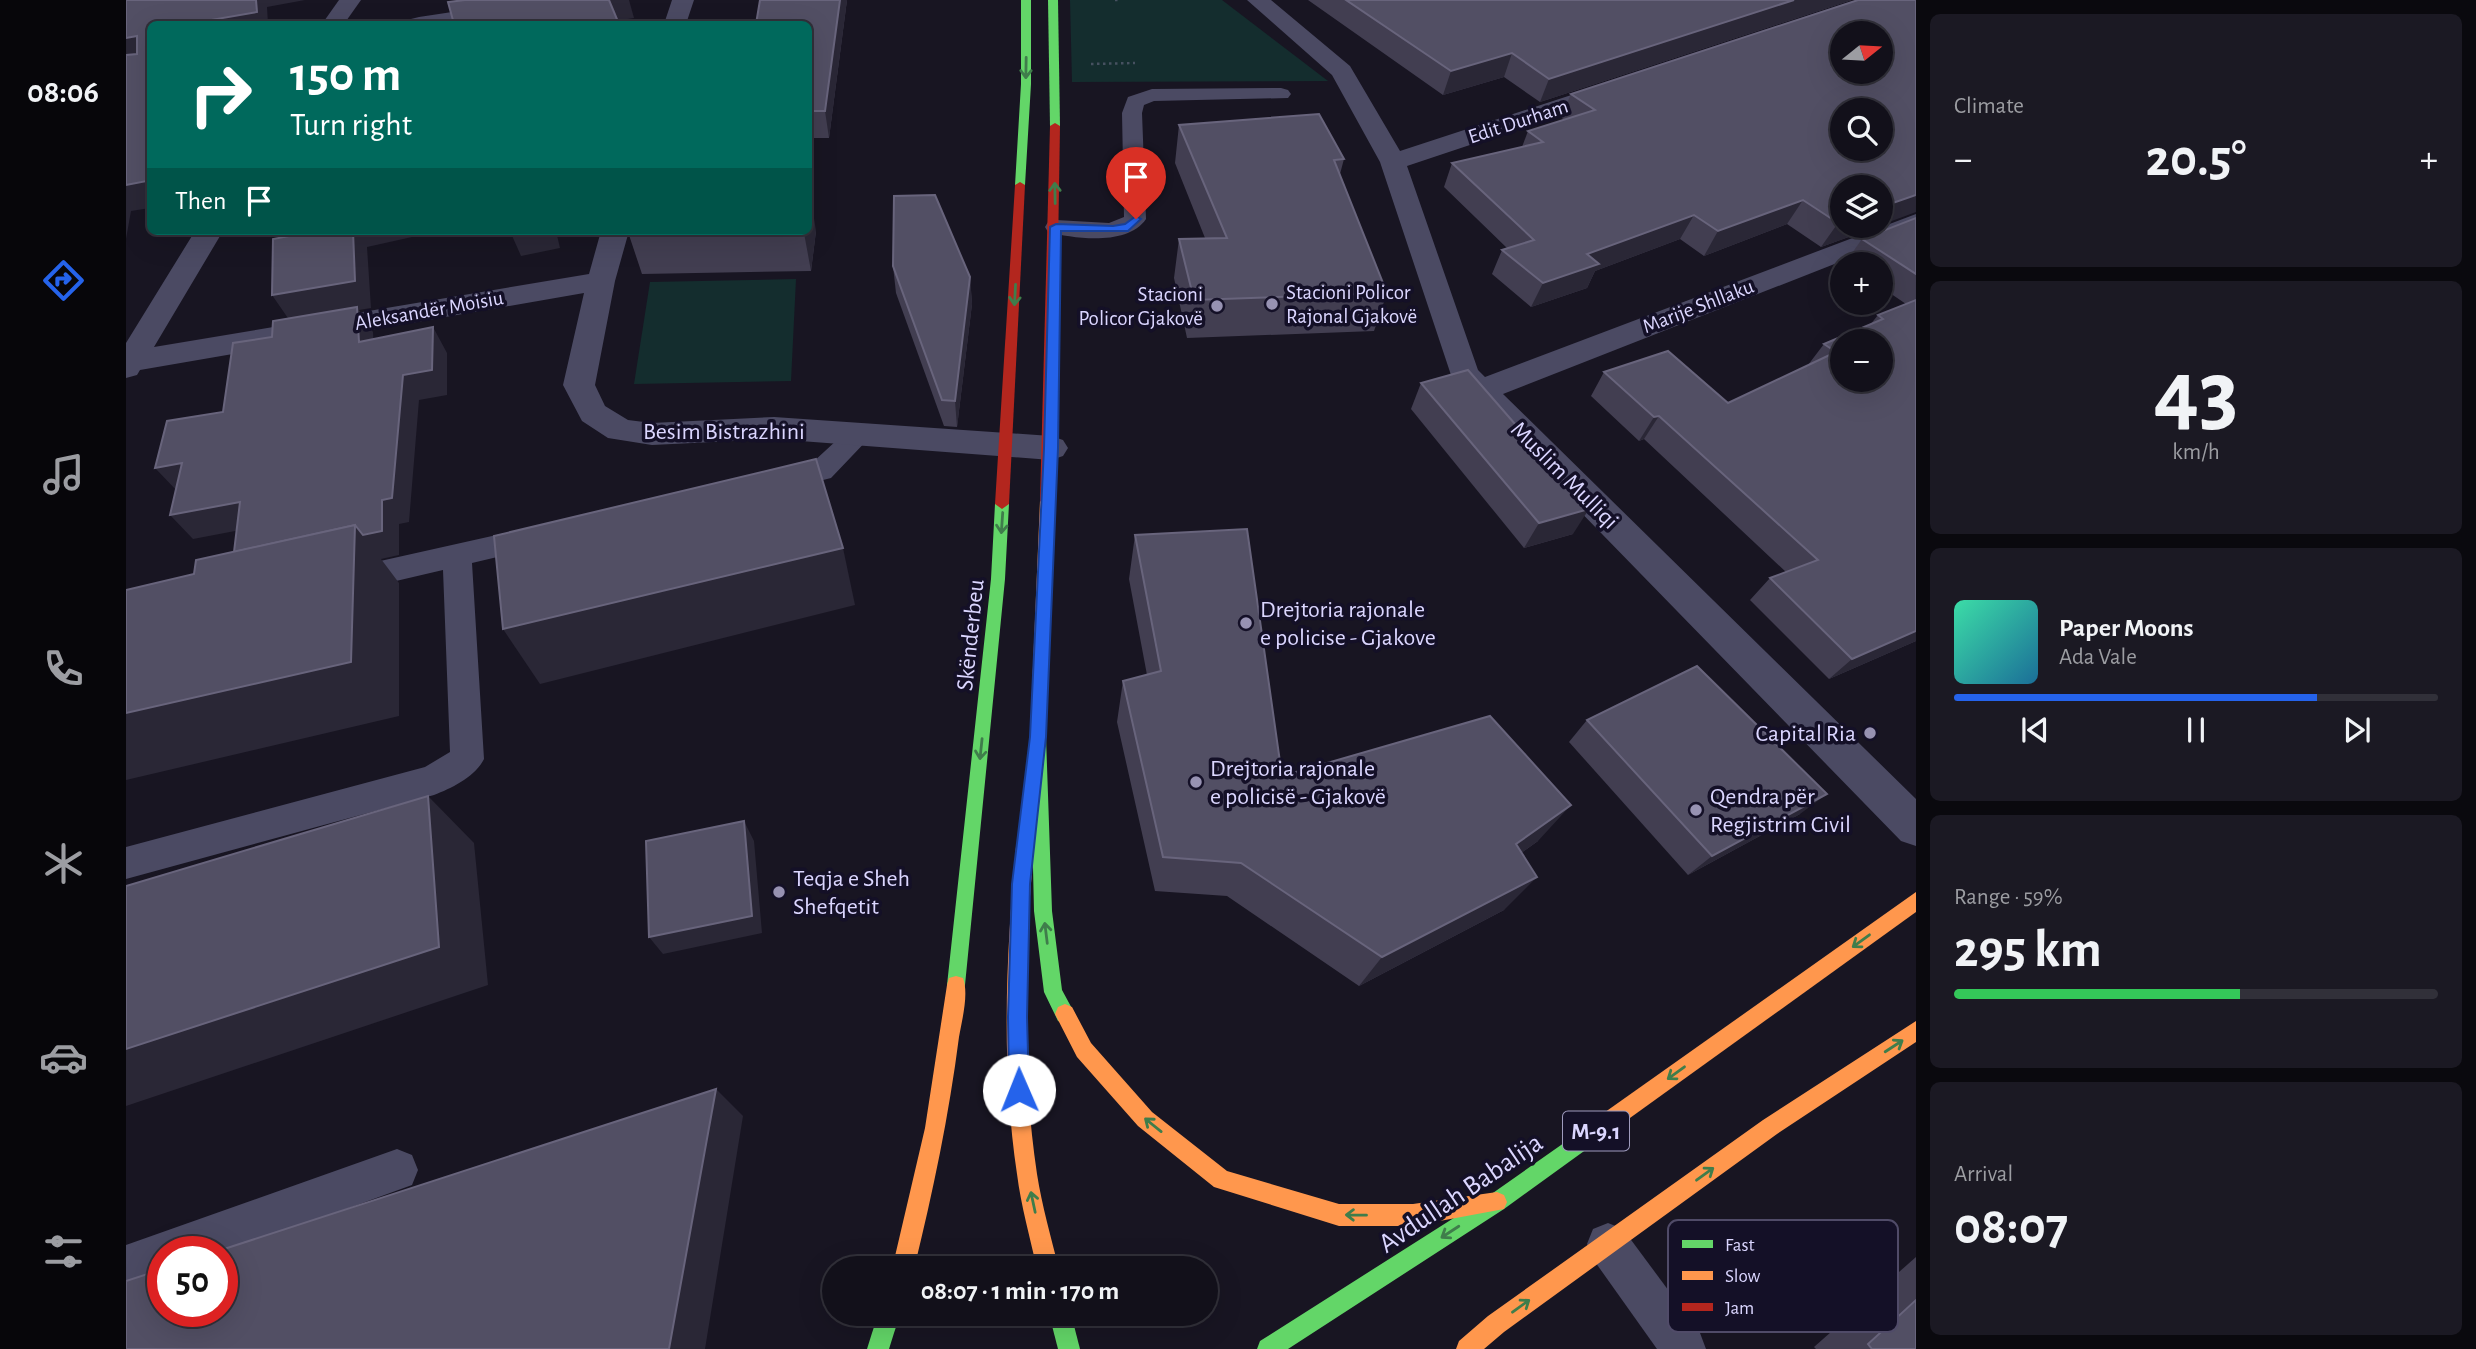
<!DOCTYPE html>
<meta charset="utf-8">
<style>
:root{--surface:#12101a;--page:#1b1923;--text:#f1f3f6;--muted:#9c9da2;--line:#313039;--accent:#2563eb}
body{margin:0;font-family:"Alegreya Sans",sans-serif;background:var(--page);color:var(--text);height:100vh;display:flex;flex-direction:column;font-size:26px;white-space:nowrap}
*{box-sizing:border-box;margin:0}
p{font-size:23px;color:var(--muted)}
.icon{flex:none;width:38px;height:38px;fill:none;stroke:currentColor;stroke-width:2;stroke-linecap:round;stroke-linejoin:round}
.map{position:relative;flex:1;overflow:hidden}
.drawer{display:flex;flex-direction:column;gap:14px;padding:14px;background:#0a090e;width:560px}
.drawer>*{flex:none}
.top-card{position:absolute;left:21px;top:21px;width:665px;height:214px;border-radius:10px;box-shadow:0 7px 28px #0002,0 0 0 2px var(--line);background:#00695c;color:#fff;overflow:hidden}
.needle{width:46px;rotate:72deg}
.tools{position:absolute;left:1704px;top:21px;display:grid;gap:14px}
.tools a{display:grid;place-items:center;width:63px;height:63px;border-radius:50%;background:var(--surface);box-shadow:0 7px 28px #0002,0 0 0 2px var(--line);font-size:35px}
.speed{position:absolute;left:21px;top:1236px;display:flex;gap:14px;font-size:35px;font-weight:700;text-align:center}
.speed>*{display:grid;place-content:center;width:91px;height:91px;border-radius:50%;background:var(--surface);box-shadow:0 7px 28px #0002,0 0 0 2px var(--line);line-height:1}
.speed .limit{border:10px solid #d22;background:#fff;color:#111}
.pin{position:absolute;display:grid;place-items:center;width:60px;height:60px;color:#fff;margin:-72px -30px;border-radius:50% 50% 50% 0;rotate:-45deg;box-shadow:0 0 7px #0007}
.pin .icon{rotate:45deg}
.me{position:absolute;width:77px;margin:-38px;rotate:359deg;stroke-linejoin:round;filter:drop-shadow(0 0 5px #0008)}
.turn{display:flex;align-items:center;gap:24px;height:147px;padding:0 28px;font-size:32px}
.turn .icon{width:91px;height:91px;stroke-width:2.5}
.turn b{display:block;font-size:49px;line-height:60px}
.then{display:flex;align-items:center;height:66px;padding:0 28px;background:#0003;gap:14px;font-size:26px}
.big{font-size:52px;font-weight:600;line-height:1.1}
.drawer .card{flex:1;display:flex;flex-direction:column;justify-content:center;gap:10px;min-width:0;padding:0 24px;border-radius:10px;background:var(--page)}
.drawer .dial{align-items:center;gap:0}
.dial b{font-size:91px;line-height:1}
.song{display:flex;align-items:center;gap:21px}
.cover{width:84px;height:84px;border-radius:10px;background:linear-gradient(135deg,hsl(160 70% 55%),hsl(200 70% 35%))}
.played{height:7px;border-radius:4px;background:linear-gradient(90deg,var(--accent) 75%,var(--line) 75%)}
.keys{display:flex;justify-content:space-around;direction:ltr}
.heat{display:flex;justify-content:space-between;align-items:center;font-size:38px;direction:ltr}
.charge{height:10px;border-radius:5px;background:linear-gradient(90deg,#34c759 59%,var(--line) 0)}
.trip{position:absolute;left:696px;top:1256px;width:396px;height:70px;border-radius:35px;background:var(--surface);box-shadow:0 7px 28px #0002,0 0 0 2px var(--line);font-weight:600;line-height:70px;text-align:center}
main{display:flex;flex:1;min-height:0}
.tab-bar{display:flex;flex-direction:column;width:126px;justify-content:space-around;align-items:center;background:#07060a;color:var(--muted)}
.tab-bar .icon{width:49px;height:49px}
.tab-bar .current{color:var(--accent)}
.tab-bar b{font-size:32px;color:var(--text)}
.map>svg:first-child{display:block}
.green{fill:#142d2e}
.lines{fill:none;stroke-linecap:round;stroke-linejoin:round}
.path{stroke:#465160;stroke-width:2.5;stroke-dasharray:2.5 3.5;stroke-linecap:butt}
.lane{fill:#4b4a63;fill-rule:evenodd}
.street{fill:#4b4a63;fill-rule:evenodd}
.fast{fill:#63d668;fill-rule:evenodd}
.slow{fill:#ff974d;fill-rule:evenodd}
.jam{fill:#b3261e;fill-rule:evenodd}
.wall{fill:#423e51}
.shaded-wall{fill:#2a2736}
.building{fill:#524f64;stroke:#68647c;stroke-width:2;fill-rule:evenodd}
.oneway{stroke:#3f7d4b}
.route{fill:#2563eb;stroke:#184099;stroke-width:2}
.poi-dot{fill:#9792b2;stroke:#141027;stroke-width:2.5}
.labels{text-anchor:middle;stroke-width:7;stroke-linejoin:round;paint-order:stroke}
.far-street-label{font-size:21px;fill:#dbd6ff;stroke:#141027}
.far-poi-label{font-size:21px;fill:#dbd6ff;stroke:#141027;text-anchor:start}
.shield{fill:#141027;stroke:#9f9bbe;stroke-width:2}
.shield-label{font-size:23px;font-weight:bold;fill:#dbd6ff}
.street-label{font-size:24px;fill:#dbd6ff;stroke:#141027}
.poi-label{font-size:24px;fill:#dbd6ff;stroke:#141027;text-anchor:start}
.near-street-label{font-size:28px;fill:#dbd6ff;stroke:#141027}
.key{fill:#141027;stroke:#504b68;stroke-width:2}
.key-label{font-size:19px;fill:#dbd6ff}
</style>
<main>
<nav class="tab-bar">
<b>08:06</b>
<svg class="icon current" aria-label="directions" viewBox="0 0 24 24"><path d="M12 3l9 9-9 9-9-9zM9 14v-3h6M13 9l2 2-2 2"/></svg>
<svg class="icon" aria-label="music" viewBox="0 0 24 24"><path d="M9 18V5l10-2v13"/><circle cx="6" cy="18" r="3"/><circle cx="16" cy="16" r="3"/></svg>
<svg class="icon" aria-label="phone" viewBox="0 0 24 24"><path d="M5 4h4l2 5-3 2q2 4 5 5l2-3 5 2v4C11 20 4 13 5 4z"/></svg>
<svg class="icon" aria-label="climate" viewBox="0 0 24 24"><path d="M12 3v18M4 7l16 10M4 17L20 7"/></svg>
<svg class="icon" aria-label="car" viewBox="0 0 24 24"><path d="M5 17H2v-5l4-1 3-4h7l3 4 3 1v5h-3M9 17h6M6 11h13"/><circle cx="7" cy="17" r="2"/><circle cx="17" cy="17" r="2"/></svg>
<svg class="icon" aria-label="filters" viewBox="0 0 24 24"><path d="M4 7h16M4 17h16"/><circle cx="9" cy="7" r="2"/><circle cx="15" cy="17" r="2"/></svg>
</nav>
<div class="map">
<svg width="1790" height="1349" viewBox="0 0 1790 1349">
<rect width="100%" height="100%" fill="#181522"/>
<g class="green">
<path d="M944,0H1096L1202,81L946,82Z"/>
<path d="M670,279L665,381L508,384L524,282Z"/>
</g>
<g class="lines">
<g class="path">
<path d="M989,0H994"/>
<path d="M965,64L1009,63"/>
</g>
<g class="lane">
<path d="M1155,88L1162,90L1165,94L1162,98L1028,101L1018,105L1016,113L1020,219C1002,246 949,239 922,232L919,227L922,222L930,220L983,223L998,217L996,113L1002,97L1026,89Z"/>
<path d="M733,426L742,428L746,435L705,478L653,491L643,488L639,481L643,474L686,463L724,428Z"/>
<path d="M411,526L421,529L425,537L421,545L346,563L358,759C349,777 326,788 308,795L0,879V847L299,767L324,752L317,570L223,592L213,588L208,580L213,572L223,568Z"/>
<path d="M271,1149L286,1155L292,1170L286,1185L96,1254V1251H37V1276L0,1289V1245Z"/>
<path d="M1482,1223L1497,1229L1574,1333L1580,1349H1531L1467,1259L1461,1244L1467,1229Z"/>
</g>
<g class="street">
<path d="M213,0H235L218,24H196Z"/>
<path d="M405,0H459L456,5L448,7L334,24H282L285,19L293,17Z"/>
<path d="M546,0H568L560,24H538Z"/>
<path d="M1121,0H1145L1224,66L1274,151L1482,83L1491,81L1500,83L1503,88L1500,93L1281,166L1352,370L1359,377L1790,214V232L1377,394L1790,799V846L1775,841L1327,381L1254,162L1206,75Z"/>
<path d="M69,231H97L28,347L463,274L475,231H503L489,281L469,385L479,406L502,420L526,423L648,417L925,436L937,440L942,448L937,456L925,460L648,439L526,445L482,438L456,421L437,385L458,293L14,370L11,375L0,378V343Z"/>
</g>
<g class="fast">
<path d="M895,0H905V84L899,185L894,188L889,185L895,84Z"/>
<path d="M922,0H932L934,126L929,129L924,126Z"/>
<path d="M876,499L883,504L879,579L839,985L837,992L830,994L823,992L821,985L865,579L869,504Z"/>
<path d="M912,730L918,732L920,737L926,911L936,990L949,1014L946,1021L939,1024L932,1021L918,992L908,911L904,737L906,732Z"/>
<path d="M1465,1124L1472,1127L1475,1134L1472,1141L1378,1209L1162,1349H1131L1134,1341L1364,1195Z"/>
<path d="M752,1314H774L763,1349H741Z"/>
<path d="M923,1314H945L954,1349H932Z"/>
</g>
<g class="slow">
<path d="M921,496L928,501L920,737L916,773L914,778L908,780L902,778L900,773L904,737L914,501Z"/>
<path d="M899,839L905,841L908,847C898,956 895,1066 911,1174C916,1206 925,1237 933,1269H911C904,1237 895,1206 891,1174C875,1066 880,956 890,847L893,841Z"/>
<path d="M1790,892V912L1472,1141L1465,1144L1458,1141L1455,1134L1458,1127Z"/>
<path d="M830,976L837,978C843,994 836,1020 833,1037C823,1115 807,1192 788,1269H766L799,1128L821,985L823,978Z"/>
<path d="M939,1004L946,1007L965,1043L1026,1112L1101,1171L1213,1204H1287L1371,1192L1378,1195L1381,1202L1378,1209L1287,1226H1213L1088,1187L1012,1126L951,1057L929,1014L932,1007Z"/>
<path d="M1790,1021V1042L1651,1134L1378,1332L1358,1349H1330L1333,1341L1362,1316L1637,1120Z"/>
</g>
<g class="jam">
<path d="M929,123L934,126L928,501L921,506L914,501L924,126Z"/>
<path d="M894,182L899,185L883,504L876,509L869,504L889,185Z"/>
</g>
</g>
<g class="wall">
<path d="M721,0L703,138H682V24Z"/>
<path d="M1182,0H1726L1414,102L1378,77L1317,95Z"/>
<path d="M1732,0L1717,226H1753L1695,247L1661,224L1578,256L1554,239L1469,271L1461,288L1405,307L1366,274L1376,250L1381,248L1318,187L1326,163L1396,147L1402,131L1438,120L1435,117L1445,94Z"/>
<path d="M1053,125L1218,159L1214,174L1261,293L1248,331L1061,338L1048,278L1053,239L1079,238L1049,163Z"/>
<path d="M1790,218V641L1703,679L1624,600L1644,578L1660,572L1518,439L1513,441L1465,396L1478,372L1602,403L1682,365L1698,344L1744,325L1752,315L1780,304L1755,287V264H1721L1719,263L1736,239Z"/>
<path d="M690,231L685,271L516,274L503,235Z"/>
<path d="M767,266L844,277L846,304L831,427L818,426L770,293Z"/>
<path d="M1295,383L1447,534L1398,548L1285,409Z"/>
<path d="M1009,535L1156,776L1412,841L1395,853L1378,910L1233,986L1101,896L1029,891L991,722L997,681L1021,675L1003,579Z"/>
<path d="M1461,720L1674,814L1562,875L1443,742Z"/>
<path d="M1790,1257V1349H1690L1688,1347Z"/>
</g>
<g class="shaded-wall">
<path d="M130,0H179L141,7L142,24H79V21Z"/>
<path d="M483,0H503L508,18L489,21Z"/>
<path d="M714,0H721L703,138L699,111Z"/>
<path d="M1668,0H1726L1414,102L1423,79Z"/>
<path d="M11,36L24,57L0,63V38Z"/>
<path d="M1386,53L1378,77L1317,95L1325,71Z"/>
<path d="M24,150V208L5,211L0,239V185Z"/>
<path d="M684,193L690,231L685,271L678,233V231H682Z"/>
<path d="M1790,195V212L1755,225V207Z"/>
<path d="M1677,200L1661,224L1578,256L1592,231Z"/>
<path d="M1568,215L1554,239L1469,271L1461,288L1405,307L1417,283L1461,254Z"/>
<path d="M1717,221V226H1753L1695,247L1712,223Z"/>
<path d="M227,231H303L304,233L241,247L245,308L233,310L247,332L249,367L164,321L146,295Z"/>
<path d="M384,231H430L434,248L395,256Z"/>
<path d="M844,277L846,304L831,427L829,401Z"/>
<path d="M307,327L321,353V395L293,400L283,522L273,524V555L255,559L273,583V716L0,780V713L229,525L256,500L277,375Z"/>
<path d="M1533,416L1518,439L1513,441L1528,417Z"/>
<path d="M56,463L52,492L29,468Z"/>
<path d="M114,502L135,526L67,539L44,515Z"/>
<path d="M1463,509L1447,534L1398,548L1413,523Z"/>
<path d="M717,548L729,605L414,684L377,629Z"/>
<path d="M1790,631V641L1703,679L1726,659Z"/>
<path d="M1701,794L1674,814L1562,875L1586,856Z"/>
<path d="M302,796L348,843L362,985L0,1106V1049Z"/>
<path d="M1445,805L1412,841L1359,879L1390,844Z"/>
<path d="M618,821L628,841L636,933L537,954L523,937Z"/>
<path d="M1411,877L1378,910L1233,986L1256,957Z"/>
<path d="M590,1089L617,1116L579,1349H543Z"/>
</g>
<g class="building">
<path d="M0,0H130L131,12L79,21V24H24V150L21,181L0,185V55L11,54V36L0,38Z"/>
<path d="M339,0H483L493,24H328L322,2Z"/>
<path d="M634,0H714L699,111H682V24H630Z"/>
<path d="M1220,0H1668L1423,79L1386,53L1325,71Z"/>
<path d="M1732,0H1790V195L1755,207V187H1717V221L1712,223L1677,200L1592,231L1568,215L1461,254L1473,264L1417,283L1376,250L1408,240L1326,163L1417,142L1402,131L1469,110L1445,94ZM1717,33H1755V72H1717ZM1717,110H1755V149H1717Z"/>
<path d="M1193,114L1218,159L1208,160L1261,293L1068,300L1053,239L1101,238L1053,125Z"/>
<path d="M809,195L844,277L829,401L816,400L767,266L768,196Z"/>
<path d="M1790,218V274L1736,239Z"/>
<path d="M174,231H227L229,281L146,295L147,239L174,234Z"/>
<path d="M504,231H678V233L503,235Z"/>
<path d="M1790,300V631L1726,659L1644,578L1692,560L1533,416L1528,417L1478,372L1542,351L1602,403L1710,352L1698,344L1757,319L1752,315ZM1717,341H1755V380H1717Z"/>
<path d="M231,307L233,342L307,327L306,370L277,375L266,498L256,500V531L237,535L229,525L108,552L114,502L44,515L56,463L29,468L41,421L97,412L107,343L146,337L147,321Z"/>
<path d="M1342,370L1463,509L1413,523L1295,383Z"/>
<path d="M690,459L717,548L377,629L368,536Z"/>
<path d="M229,525L225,662L0,713V590L68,574L70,560Z"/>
<path d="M1121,529L1156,776L1364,716L1445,805L1390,844L1411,877L1256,957L1115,863L1037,857L997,681L1035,671L1009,535Z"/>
<path d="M1571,666L1701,794L1586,856L1461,720Z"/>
<path d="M302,796L313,947L0,1049V886Z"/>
<path d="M618,821L626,916L523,937L520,841Z"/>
<path d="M590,1089L543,1349H0V1281L37,1269V1311H96V1251H92Z"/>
<path d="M1790,1300V1349H1746L1742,1344Z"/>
</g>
<defs><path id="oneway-shaft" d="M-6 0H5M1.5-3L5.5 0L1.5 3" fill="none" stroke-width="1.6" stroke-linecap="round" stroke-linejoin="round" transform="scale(1.75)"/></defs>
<g class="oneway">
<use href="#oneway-shaft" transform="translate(900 68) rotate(91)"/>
<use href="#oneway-shaft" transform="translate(929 193) rotate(-91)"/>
<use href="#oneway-shaft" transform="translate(889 295) rotate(93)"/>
<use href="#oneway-shaft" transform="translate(876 523) rotate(94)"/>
<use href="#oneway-shaft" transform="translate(855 749) rotate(96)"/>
<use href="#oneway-shaft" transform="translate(920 933) rotate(-97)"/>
<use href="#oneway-shaft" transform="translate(1735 941) rotate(144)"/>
<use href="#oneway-shaft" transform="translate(1768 1046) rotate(-33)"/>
<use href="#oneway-shaft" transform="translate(1550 1073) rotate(144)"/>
<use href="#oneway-shaft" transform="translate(1027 1125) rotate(-141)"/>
<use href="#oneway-shaft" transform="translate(1579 1174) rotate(-36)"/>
<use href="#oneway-shaft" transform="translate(907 1202) rotate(-102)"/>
<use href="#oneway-shaft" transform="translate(1230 1215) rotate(-179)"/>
<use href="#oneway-shaft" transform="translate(1324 1232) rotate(147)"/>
<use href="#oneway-shaft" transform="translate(1395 1306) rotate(-36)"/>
</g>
<path class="route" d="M1010,216L1015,219L1002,231H935L932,448L920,737L904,884L901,1017L903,1090L900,1097L893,1100L886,1097L883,1090L882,1017L886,884L904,737L918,448L924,227L930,224L987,226L999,224Z"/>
<g class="poi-dot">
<circle cx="1146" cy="304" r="7"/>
<circle cx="1091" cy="306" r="7"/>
<circle cx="1120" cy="623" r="7"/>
<circle cx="1744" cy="733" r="7"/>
<circle cx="1070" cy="782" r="7"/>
<circle cx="1570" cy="810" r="7"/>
<circle cx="653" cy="892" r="7"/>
</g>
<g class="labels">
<g class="far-street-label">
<text transform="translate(1392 121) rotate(-18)" y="7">Edit Durham</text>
<text transform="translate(1572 306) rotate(-21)" y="7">Marije Shllaku</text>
<text transform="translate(303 310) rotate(-10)" y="7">Aleksandër Moisiu</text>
</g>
<g class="far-poi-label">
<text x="1160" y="299">Stacioni Policor<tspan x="1160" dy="24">Rajonal Gjakovë</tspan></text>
<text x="1077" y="301" text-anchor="end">Stacioni<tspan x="1077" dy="24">Policor Gjakovë</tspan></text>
</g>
<rect class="shield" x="1437" y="1111.5" width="66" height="39" rx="5"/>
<g class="shield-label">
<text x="1470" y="1139">M-9.1</text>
</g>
<g class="street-label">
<text x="598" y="439">Besim Bistrazhini</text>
<text transform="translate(1439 475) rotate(45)" y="8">Muslim Mulliqi</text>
<text transform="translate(844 635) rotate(-84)" y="8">Skënderbeu</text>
</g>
<g class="poi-label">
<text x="1134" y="617">Drejtoria rajonale<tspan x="1134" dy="28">e policise - Gjakove</tspan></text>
<text x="1730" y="741" text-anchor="end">Capital Ria</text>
<text x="1084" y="776">Drejtoria rajonale<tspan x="1084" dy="28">e policisë - Gjakovë</tspan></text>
<text x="1584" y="804">Qendra për<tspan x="1584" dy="28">Regjistrim Civil</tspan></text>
<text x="667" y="886">Teqja e Sheh<tspan x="667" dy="28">Shefqetit</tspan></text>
</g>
<g class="near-street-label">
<text transform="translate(1334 1192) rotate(-34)" y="10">Avdullah Babalija</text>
</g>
</g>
<rect x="1542" y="1220" width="230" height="112" rx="10" class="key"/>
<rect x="1556" y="1240" width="31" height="8" fill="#63d668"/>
<rect x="1556" y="1271" width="31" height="9" fill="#ff974d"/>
<rect x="1556" y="1303" width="31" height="8" fill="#b3261e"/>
<g class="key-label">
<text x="1599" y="1251">Fast</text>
<text x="1599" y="1282">Slow</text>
<text x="1599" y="1314">Jam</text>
</g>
</svg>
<div class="tools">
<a><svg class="needle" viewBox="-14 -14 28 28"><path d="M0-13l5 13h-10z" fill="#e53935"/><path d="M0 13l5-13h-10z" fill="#9c9da2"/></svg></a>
<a><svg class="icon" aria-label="search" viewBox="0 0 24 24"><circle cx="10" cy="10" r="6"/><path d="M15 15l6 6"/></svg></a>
<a><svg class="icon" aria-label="layers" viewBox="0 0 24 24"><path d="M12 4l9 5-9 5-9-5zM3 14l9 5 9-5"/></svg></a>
<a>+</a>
<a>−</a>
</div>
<div class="speed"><div class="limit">50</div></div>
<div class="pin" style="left:1010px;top:219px;background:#d93025"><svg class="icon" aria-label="arrive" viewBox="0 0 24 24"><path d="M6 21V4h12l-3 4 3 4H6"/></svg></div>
<svg class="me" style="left:893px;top:1090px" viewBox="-20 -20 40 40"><circle r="19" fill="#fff"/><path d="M0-13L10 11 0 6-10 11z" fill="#2563eb"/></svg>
<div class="trip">08:07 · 1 min · 170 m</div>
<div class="top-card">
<div class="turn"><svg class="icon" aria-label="right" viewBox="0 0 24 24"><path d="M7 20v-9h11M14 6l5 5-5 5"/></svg><div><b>150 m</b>Turn right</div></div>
<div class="then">Then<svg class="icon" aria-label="arrive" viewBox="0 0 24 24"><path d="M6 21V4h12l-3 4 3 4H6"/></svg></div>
</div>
</div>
<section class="drawer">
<div class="card"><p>Climate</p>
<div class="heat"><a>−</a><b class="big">20.5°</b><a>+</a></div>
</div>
<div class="card dial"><b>43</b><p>km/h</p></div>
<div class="card">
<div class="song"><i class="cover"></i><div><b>Paper Moons</b><p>Ada Vale</p></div></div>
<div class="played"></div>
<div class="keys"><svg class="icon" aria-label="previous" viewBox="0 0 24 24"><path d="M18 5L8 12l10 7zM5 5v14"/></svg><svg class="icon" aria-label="pause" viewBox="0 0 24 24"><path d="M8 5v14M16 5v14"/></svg><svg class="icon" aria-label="next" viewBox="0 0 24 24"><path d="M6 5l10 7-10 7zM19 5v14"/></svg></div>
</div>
<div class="card"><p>Range · 59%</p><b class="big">295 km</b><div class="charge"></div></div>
<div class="card"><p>Arrival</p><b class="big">08:07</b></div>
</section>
</main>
